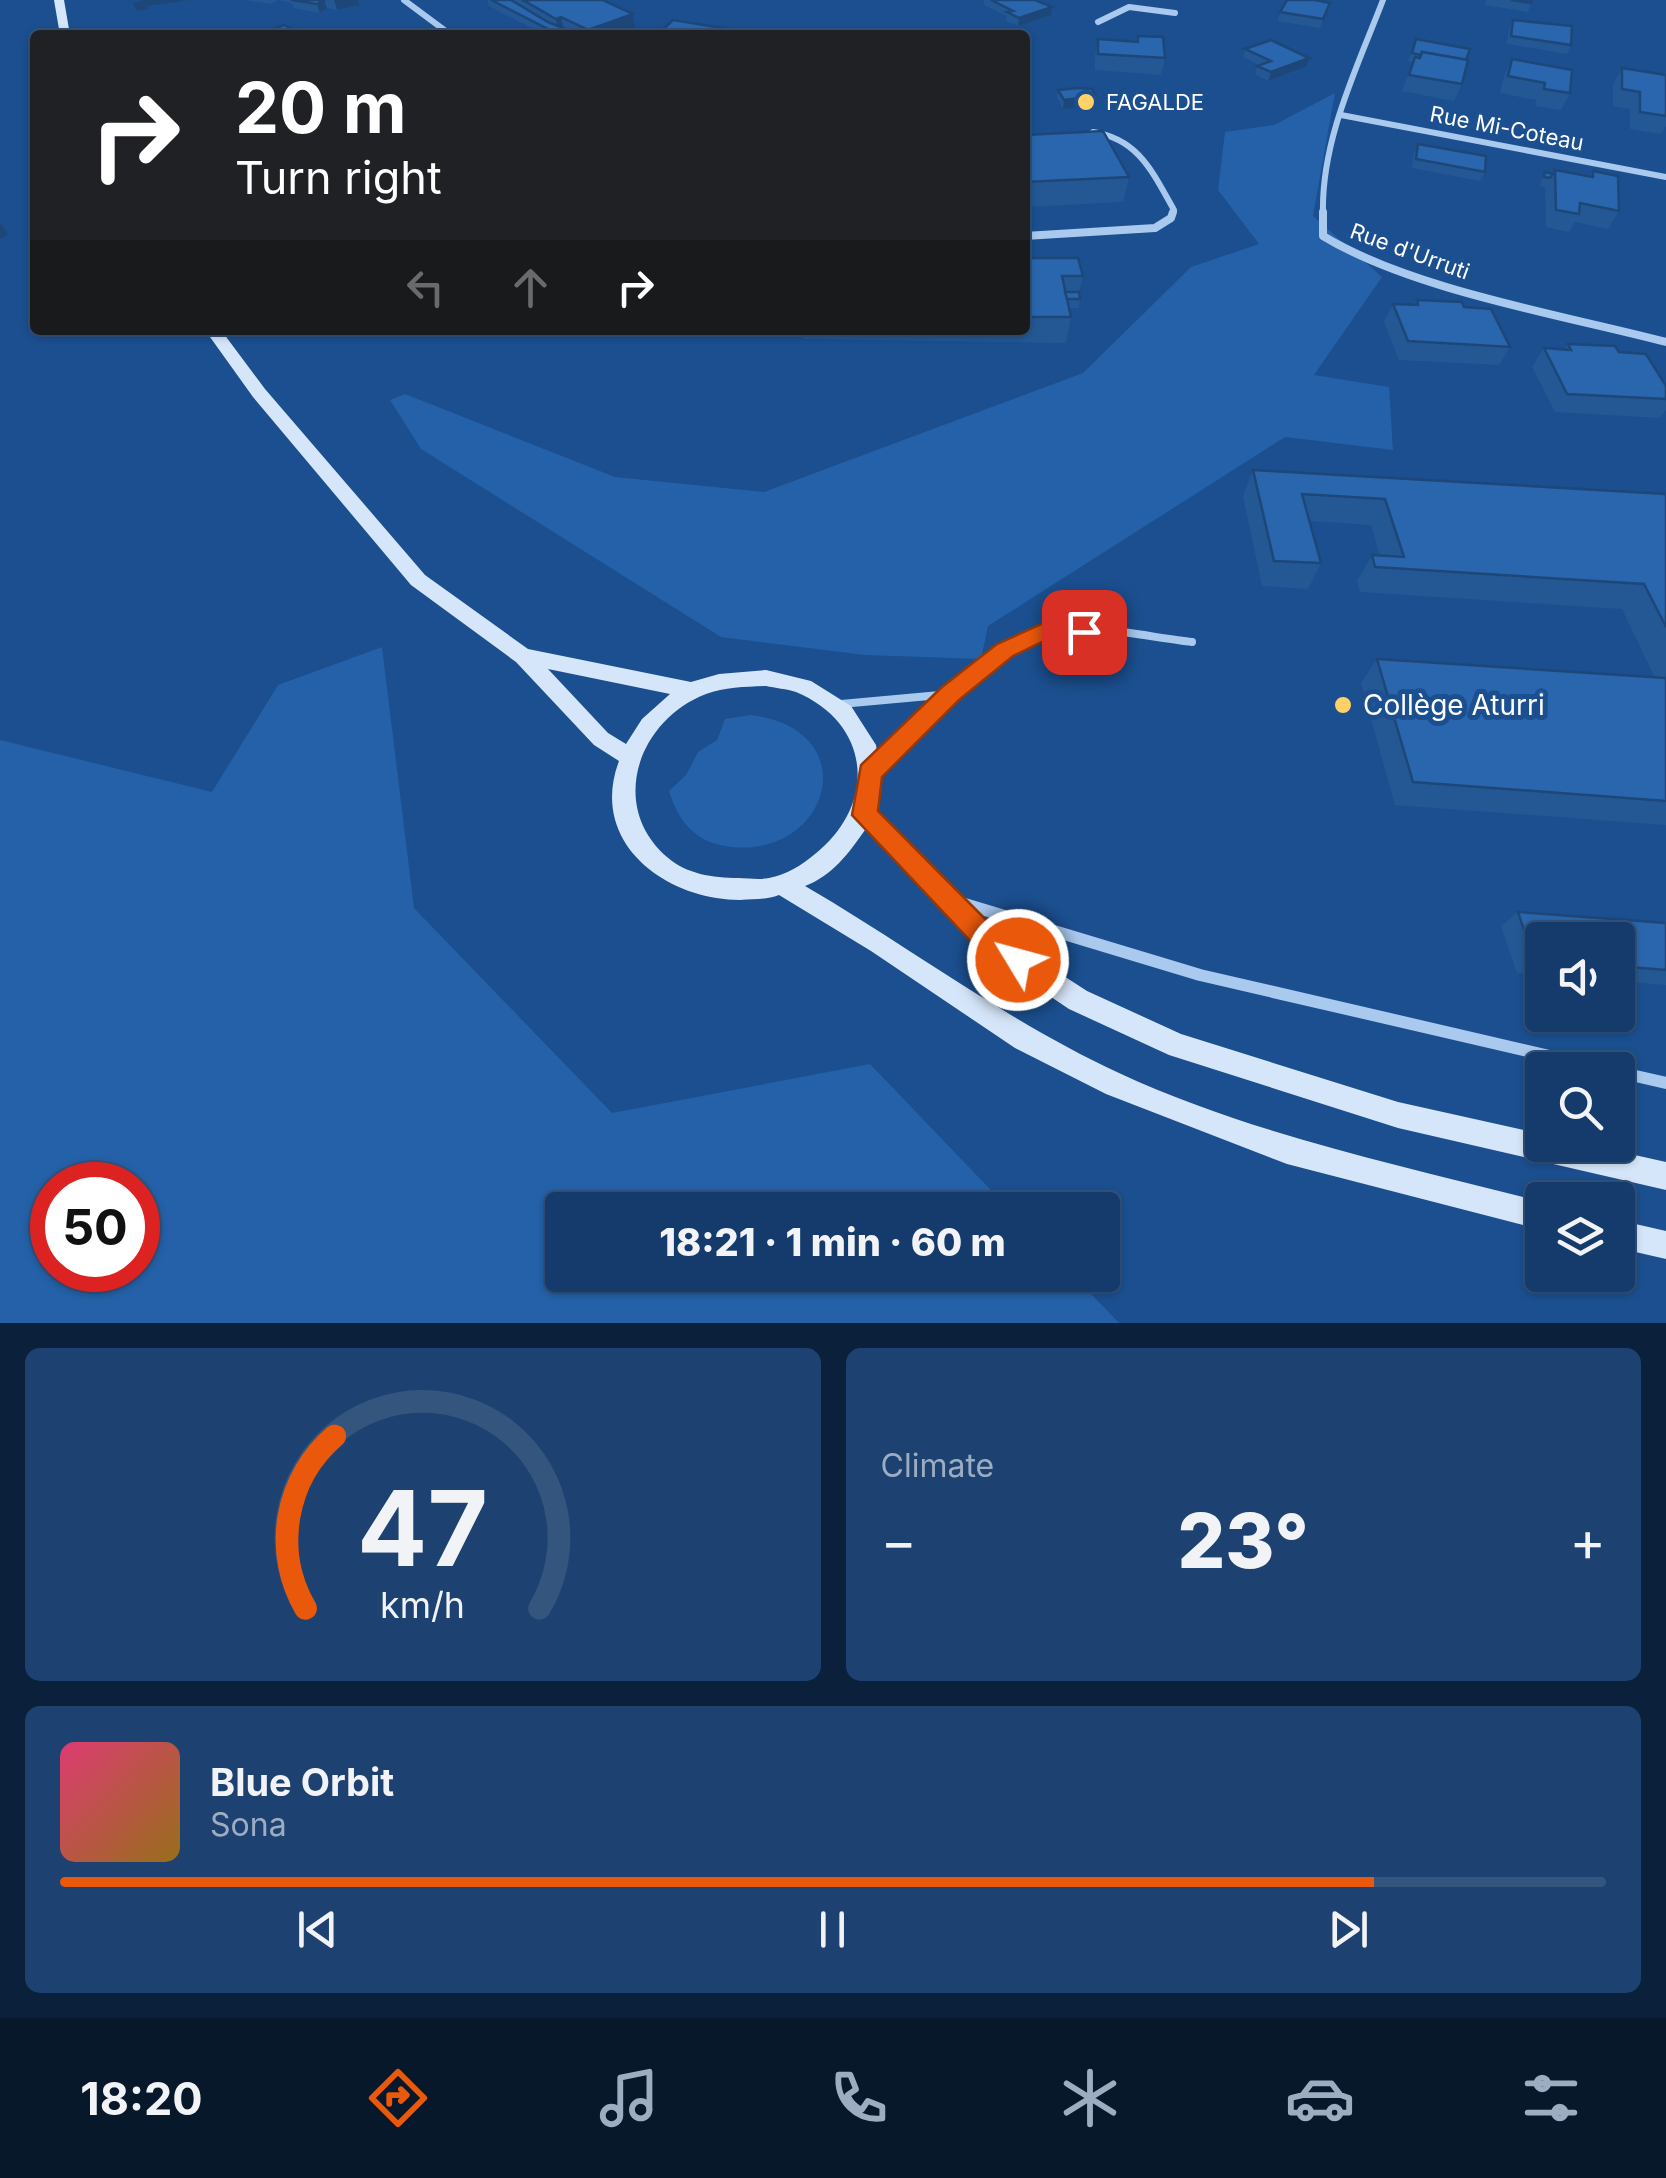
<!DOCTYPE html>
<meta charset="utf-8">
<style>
:root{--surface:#143b6b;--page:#1d4271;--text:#f1f3f6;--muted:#9dadc1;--line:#33557e;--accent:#ea580c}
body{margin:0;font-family:Inter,sans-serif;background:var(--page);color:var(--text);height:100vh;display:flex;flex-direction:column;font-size:38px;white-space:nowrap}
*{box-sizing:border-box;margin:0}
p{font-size:32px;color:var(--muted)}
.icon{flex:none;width:55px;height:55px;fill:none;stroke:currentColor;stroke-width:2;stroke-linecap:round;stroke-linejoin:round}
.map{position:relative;height:1323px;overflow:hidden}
.side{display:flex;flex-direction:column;gap:25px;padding:25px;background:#0b203b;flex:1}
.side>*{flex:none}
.hud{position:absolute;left:30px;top:30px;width:1000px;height:305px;border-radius:10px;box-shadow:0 2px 8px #0004,0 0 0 2px var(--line);background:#202124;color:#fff;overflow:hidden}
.tools{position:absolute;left:1525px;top:922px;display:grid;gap:20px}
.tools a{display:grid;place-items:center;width:110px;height:110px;border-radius:10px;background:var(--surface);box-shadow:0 2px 8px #0004,0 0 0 2px var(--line);font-size:50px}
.speed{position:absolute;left:30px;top:1162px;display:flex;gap:20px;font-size:50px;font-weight:700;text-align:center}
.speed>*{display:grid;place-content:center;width:130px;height:130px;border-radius:50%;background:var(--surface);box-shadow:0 2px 8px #0004,0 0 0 2px var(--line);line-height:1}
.speed .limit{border:15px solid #d22;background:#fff;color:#111}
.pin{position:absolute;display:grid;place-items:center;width:85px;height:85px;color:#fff;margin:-42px;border-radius:20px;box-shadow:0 5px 15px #0006}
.me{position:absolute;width:110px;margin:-55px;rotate:307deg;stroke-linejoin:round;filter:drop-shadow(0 0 8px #0008)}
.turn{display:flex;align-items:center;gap:35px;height:210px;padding:0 40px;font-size:45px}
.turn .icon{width:130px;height:130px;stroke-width:2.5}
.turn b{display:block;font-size:70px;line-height:85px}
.lanes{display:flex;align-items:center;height:95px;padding:0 40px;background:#0003;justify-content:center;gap:50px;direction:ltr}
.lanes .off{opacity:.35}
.big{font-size:75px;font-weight:800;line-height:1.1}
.side .card{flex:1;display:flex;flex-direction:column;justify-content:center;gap:15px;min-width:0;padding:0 35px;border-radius:15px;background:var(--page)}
.side .dial{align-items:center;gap:0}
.dial svg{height:260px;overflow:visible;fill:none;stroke:var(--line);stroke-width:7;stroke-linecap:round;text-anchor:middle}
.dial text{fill:var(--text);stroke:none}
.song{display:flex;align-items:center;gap:30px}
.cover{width:120px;height:120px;border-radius:15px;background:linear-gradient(135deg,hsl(340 70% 55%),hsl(40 70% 35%))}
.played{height:10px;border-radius:5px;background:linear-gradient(90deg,var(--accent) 85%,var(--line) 85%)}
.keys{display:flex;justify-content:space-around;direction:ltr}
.heat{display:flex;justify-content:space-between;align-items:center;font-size:55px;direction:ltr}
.side .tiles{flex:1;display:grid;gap:25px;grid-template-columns:1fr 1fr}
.card:last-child{grid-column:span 2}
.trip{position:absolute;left:545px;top:1192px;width:575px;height:100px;border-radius:10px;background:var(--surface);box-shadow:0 2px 8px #0004,0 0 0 2px var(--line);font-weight:800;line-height:100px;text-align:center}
.menu{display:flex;height:160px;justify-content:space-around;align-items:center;background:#08182b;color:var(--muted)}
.menu .icon{width:70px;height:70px}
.menu .on{color:var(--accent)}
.menu b{font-size:45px;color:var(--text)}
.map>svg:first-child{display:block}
.green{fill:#2461a8;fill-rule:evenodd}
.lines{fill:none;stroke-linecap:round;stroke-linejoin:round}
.lane{stroke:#a9c9ee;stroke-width:8}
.street-far2{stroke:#a9c9ee;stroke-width:6}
.street-far1{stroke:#a9c9ee;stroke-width:8}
.street{stroke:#a9c9ee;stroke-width:12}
.secondary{fill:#d6e6fa;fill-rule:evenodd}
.wall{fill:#245895}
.shaded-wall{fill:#1d4779}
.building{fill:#2a66ad;stroke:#1d4779;stroke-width:2.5}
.route{fill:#ea580c;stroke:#983908;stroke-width:2.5}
.poi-dot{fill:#ffd166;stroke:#1b4f8f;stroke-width:4}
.labels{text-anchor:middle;stroke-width:10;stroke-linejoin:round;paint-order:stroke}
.far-poi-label{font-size:22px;fill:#fff;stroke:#1b4f8f;text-anchor:start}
.far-street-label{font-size:22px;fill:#fff;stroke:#1b4f8f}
.poi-label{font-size:28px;fill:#fff;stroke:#1b4f8f;text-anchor:start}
</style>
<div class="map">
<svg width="1666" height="1323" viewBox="0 0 1666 1323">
<rect width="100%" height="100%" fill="#1b4f8f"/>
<g class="green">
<path d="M1335,93L1313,216L1382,277L1314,375L1389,387L1393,450L1285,437L988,626L981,659L865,655L721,637L421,449L390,400L405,394L615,477L764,492L1083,373L1191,267L1259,244L1218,190L1225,132L1274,125Z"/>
<path d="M382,647L414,908L612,1113L870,1064L1010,1210H562V1275H1073L1119,1323H0V740L212,792L278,685ZM52,1185H138V1270H52Z"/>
<path d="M751,715C869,730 829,863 725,846C693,841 678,819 669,791L686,775L698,752L717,740L725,719Z"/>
</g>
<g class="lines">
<g class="lane">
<path d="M841,704L951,694"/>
<path d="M873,770C917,725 982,645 1046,630C1081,622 1154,638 1192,642"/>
</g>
<g class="street-far2">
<path d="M404,0L451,35"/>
<path d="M1098,22L1129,7L1175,13"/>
<path d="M1341,115L1666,177"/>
<path d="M1093,132C1139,139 1153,173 1174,210L1172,214"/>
<path d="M1323,214C1321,140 1357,68 1383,0"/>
</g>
<g class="street-far1">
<path d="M1323,212V236C1412,290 1563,315 1666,342"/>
<path d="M1025,236L1155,228L1171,218L1173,212"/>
</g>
<g class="street">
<path d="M958,902L1200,975L1610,1070"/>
<path d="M1618,1072L1666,1083"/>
</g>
<g class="secondary">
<path d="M54,0H64L70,35H60Z"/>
<path d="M205,330H221L265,389L425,575L528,649L691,682L719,674L766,670L811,681L851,706L876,745L881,781L874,809L996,932L1087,991L1181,1034L1398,1102L1542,1134V1145H1590L1666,1162V1190L1398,1128L1169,1055L1069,1009L978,948L865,830C849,853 832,876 805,886C910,947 1008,1022 1119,1073C1253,1135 1400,1165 1542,1202V1230L1287,1164L1106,1094L1015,1048L871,951L779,895C766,900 754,899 740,900C666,900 588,843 619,761L594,745L516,662L411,585L253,397ZM548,669L670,694L642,719L626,744L608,733ZM766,686C775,688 787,689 796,692C872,724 877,805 815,854C802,865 786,875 769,878C759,880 748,878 738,878C713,878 686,874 667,857C608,806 638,720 706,694C725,687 746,687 766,686Z"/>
<path d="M1618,1220L1666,1231V1259L1618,1248Z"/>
</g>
</g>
<g class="wall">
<path d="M245,0H358L359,5L337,10L327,8L320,13L294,8L292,3L278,0L271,4Z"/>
<path d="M487,0H603L635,30L621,35H545L489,6Z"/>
<path d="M984,0H1035L1052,7L1051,15L1018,26L1006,21L1007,16L984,5Z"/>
<path d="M1486,0H1532L1528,12L1485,5Z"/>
<path d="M1330,3L1320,28L1278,21L1280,12Z"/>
<path d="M1513,20L1571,45L1567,54L1507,44L1509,29Z"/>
<path d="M1138,36L1165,58L1161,75L1095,70V56L1098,39L1137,42Z"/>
<path d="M1416,39L1462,84L1454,101L1402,91L1413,62L1408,61Z"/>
<path d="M1245,49L1309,58L1307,66L1268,81L1255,74L1257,66L1259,65L1243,57Z"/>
<path d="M1512,59L1570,93L1561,110L1535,106L1537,100L1500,93L1504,76Z"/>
<path d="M1622,68L1666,75V126L1661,134L1630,129V109L1613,106V85Z"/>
<path d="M1058,90L1096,96L1094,105L1063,109L1057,98Z"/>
<path d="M1025,135L1129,177L1123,202L1025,207Z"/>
<path d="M1418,144L1485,172L1480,181L1412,168L1414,153Z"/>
<path d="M1555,170L1590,176L1593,171L1619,211L1608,229L1575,222L1569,232L1546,227L1545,187L1539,186L1545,172L1553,174Z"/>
<path d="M1025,258L1083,276L1079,292L1080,299L1079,308H1069L1071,317L1066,343L803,339L802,332L764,330H1025Z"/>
<path d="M1417,300L1464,307L1510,347L1499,365L1399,360L1384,322L1393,304L1414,305Z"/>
<path d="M1568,344L1619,352L1666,399V410L1660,418L1555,412L1532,367L1544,348L1565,349Z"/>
<path d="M1253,470L1666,494V825L1395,805L1361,683L1377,659L1655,678L1622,609L1360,592L1357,581L1372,555L1380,556L1371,525L1310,521L1321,563L1308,589L1262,586L1243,496Z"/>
<path d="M1518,912L1666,923V985L1618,981V940H1542V975L1517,973L1501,926Z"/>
</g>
<g class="shaded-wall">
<path d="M144,0H189L148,6L146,0L148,9L137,11L133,3Z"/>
<path d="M324,0L327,8L320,13L317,4Z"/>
<path d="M334,0H358L359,5L337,10Z"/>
<path d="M1052,7L1051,15L1018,26L1019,18Z"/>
<path d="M633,14L635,30L621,35H589L588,30Z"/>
<path d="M561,17L564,33L559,35L556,19Z"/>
<path d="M1309,58L1307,66L1268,81L1271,72Z"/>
<path d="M1096,96L1094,105L1063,109L1064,100Z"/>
<path d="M0,223L8,235L0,239Z"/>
</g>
<g class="building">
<path d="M291,0H324L317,4Z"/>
<path d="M491,0H511L548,22L581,35H560Z"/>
<path d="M523,0H603L633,14L588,30L561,17L556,19Z"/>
<path d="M991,0H1035L1052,7L1019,18L1007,12L1013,11Z"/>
<path d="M1287,0H1315L1330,3L1323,19L1280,12Z"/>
<path d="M1511,0H1532L1531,3Z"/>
<path d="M673,20L766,35H657Z"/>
<path d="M1513,20L1572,26L1571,45L1511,36Z"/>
<path d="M284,25L303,35H256Z"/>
<path d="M1138,36L1163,37L1165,58L1098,54V39L1138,42Z"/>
<path d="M1416,39L1470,49L1466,60L1422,52L1421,55L1412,53Z"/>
<path d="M1271,40L1309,58L1271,72L1257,66L1271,61L1245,49Z"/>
<path d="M1422,52L1468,60L1462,84L1409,75L1415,57L1420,58Z"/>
<path d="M1512,59L1572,70L1570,93L1544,89L1545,83L1508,76Z"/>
<path d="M1622,68L1666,75V116L1640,112V92L1622,89Z"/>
<path d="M1078,88L1092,89L1096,96L1064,100L1058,90Z"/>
<path d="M1103,131L1129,177L1025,182V135Z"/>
<path d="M1418,144L1486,156L1485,172L1416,159Z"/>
<path d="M1555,170L1593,177V171L1618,176L1619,211L1580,203L1579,214L1556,210Z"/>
<path d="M1545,172L1553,174L1550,178L1544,177Z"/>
<path d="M1025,258H1078L1083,276H1062L1071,317H1025Z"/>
<path d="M1065,292H1079L1080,299H1067Z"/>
<path d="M1417,300L1462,302L1464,307L1491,309L1510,347L1408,341L1393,304L1418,305Z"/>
<path d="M1568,344L1615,346L1619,352L1646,354L1666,386V399L1567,394L1544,348L1571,350Z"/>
<path d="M1253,470L1666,494V627L1644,584L1375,567L1372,555L1404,557L1385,499L1302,494L1321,563L1274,561Z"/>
<path d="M1377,659L1666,678V801L1413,782Z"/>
<path d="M1518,912L1666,923V970L1618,966V940H1542V960H1534Z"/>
</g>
<path class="route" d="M1048,621L1084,624L1095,632L1084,641L1050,638L1013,656L959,700L882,777L878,811L997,931L1028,950L1032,960L1028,969L1018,973L978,949L852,815L861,765L942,687L997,644Z"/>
<g class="poi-dot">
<circle cx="1086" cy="102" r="10"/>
<circle cx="1343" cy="705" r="10"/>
</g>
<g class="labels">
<g class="far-poi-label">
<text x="1106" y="110">FAGALDE</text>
</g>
<g class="far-street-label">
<text transform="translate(1507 128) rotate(11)" y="8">Rue Mi-Coteau</text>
<text transform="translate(1410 251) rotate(20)" y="8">Rue d'Urruti</text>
</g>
<g class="poi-label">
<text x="1363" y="715">Collège Aturri</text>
</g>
</g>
</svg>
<div class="tools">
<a><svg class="icon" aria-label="sound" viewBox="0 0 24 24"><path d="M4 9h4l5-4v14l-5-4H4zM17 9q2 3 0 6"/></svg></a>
<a><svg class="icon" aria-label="search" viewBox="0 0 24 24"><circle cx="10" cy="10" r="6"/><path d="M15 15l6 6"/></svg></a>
<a><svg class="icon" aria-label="layers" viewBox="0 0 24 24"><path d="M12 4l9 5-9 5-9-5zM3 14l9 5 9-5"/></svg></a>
</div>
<div class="speed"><div class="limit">50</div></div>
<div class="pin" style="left:1084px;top:632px;background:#d93025"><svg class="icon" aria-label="arrive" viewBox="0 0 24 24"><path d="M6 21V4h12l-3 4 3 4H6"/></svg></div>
<svg class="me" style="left:1018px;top:960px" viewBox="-20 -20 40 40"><circle r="17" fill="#ea580c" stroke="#fff" stroke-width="3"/><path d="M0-11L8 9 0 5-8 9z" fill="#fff"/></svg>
<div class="trip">18:21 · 1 min · 60 m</div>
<div class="hud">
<div class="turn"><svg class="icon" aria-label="right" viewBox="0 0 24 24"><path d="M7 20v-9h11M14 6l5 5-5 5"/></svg><div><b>20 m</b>Turn right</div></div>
<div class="lanes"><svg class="icon off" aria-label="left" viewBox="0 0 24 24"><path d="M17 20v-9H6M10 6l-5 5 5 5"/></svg><svg class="icon off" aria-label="ahead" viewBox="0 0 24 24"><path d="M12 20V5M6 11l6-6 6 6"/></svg><svg class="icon" aria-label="right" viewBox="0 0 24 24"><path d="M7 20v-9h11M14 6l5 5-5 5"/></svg></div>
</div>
</div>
<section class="side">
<div class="tiles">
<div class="card dial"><svg viewBox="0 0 100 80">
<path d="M14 69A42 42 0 1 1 86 69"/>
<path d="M14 69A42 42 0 0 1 23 16" stroke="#ea580c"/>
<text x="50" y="56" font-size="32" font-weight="700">47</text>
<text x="50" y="72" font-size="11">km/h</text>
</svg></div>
<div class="card"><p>Climate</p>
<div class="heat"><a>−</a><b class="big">23°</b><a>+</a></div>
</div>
<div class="card">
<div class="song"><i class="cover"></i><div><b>Blue Orbit</b><p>Sona</p></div></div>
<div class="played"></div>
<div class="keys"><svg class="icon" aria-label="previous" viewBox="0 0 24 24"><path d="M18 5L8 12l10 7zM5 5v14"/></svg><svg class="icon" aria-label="pause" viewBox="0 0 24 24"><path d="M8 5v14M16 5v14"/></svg><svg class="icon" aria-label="next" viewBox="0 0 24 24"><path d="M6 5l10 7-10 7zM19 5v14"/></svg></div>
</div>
</div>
</section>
<nav class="menu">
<b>18:20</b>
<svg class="icon on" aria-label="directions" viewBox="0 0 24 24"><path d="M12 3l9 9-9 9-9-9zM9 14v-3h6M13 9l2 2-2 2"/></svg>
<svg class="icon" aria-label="music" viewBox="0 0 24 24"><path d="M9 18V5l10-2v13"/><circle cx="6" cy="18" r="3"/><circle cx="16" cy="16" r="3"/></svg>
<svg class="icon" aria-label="phone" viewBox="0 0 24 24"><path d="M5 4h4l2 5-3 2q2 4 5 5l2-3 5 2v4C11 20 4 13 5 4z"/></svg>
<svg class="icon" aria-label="climate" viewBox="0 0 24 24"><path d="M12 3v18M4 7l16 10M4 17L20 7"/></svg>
<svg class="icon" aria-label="car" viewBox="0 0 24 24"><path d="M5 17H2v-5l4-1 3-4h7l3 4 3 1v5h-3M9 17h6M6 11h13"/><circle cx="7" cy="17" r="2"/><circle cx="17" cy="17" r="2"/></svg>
<svg class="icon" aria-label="filters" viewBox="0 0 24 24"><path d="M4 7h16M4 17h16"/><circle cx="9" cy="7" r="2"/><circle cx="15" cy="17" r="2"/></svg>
</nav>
